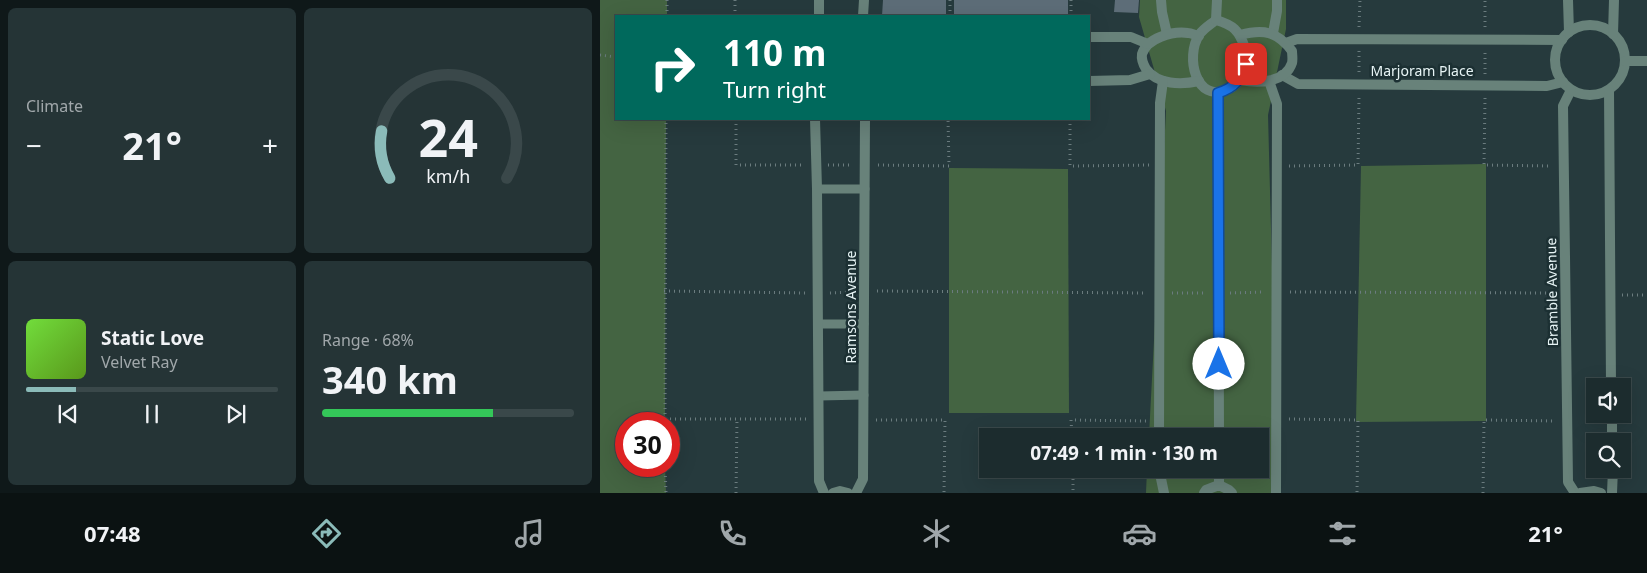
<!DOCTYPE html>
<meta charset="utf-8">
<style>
:root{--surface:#1c2c2e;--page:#253436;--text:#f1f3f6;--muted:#a0a7aa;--line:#3a484a;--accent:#8bbbb9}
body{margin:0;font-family:"Noto Sans",sans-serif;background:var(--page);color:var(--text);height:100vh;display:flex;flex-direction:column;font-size:19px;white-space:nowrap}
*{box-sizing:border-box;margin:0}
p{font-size:16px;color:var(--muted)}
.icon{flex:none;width:28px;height:28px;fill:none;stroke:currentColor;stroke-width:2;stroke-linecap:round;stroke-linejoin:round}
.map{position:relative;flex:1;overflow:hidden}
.details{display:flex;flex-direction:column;gap:8px;padding:8px;background:#0f1819;width:600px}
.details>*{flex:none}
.guide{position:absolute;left:15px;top:15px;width:475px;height:105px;border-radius:0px;box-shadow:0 5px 20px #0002,0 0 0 1px var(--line);background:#00695c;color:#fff;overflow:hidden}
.tools{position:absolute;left:986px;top:378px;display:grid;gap:10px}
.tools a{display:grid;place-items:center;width:45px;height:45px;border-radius:0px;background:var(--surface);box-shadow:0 5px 20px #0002,0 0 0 1px var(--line);font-size:25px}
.speed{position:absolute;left:15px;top:412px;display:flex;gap:10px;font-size:25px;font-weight:700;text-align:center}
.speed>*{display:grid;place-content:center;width:65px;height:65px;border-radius:50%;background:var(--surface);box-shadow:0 5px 20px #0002,0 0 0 1px var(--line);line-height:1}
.speed .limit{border:8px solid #d22;background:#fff;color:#111}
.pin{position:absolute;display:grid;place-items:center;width:42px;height:42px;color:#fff;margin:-21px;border-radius:10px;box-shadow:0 2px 8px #0006}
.me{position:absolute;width:55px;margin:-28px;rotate:0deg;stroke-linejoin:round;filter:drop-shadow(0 0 4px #0008)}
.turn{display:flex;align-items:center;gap:18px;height:105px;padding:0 25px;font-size:22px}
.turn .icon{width:65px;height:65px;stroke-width:2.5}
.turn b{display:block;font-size:35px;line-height:42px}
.big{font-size:38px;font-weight:700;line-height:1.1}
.details .tile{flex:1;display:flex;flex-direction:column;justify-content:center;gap:8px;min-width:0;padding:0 18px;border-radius:8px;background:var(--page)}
.details .dial{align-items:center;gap:0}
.dial svg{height:130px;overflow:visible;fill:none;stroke:var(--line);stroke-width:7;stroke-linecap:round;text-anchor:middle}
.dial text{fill:var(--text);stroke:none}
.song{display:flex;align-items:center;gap:15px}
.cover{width:60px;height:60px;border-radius:8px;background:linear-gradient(135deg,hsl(100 70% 55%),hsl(90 70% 35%))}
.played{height:5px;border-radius:2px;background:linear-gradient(90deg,var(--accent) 20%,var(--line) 20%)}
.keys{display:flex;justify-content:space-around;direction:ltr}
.heat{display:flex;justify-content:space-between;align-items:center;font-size:28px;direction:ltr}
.charge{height:8px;border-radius:4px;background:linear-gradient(90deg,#34c759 68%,var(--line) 0)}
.details .tiles{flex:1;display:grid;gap:8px;grid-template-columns:repeat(2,1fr)}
.trip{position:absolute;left:379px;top:428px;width:290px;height:50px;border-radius:0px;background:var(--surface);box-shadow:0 5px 20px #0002,0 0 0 1px var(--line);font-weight:700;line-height:50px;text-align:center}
.dock{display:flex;height:80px;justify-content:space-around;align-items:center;background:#0b1212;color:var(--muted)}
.dock .icon{width:35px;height:35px}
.dock .on{color:var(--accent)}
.dock b{font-size:22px;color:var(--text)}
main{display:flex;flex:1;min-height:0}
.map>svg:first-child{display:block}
.green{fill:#446442}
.building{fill:#5d6d78}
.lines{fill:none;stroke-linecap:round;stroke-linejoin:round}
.path{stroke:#6b7c7f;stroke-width:3;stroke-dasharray:1 4;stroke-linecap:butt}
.lane{stroke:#68827a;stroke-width:9}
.street{stroke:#68827a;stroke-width:10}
.route-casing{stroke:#114b97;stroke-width:12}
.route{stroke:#1a73e8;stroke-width:9}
.labels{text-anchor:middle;stroke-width:5;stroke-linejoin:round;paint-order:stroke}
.street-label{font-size:14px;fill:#e7f4f5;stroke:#1c3033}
</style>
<main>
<section class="details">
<div class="tiles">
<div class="tile"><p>Climate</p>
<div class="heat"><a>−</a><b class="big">21°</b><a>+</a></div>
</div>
<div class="tile dial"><svg viewBox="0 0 100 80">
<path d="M14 69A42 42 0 1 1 86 69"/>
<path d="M14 69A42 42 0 0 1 9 40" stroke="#8bbbb9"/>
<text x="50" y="56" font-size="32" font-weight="700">24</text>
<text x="50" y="72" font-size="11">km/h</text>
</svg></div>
<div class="tile">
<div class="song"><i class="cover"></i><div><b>Static Love</b><p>Velvet Ray</p></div></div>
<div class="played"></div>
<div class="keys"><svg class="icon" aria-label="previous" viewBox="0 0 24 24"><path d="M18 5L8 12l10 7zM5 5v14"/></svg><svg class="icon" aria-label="pause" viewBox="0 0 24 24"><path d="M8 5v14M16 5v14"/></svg><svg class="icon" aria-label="next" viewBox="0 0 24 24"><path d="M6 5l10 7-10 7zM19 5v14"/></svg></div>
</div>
<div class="tile"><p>Range · 68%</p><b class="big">340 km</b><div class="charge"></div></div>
</div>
</section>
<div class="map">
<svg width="1047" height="493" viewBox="0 0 1047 493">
<rect width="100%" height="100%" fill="#263a3d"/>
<g class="green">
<path d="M0,0H67V16H16V119H66L65,424H26V466H65L66,493H0Z"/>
<path d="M540,0H686V29L668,115L678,493H546L547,469H660V436H549L566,111L539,17Z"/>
<path d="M886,164V421L756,422L761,166Z"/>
<path d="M349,168L468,169L469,413H349Z"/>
</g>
<g class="building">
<path d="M283,0H346V16H282Z"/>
<path d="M354,0H468V16L354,15Z"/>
<path d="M515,0H539L538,13L514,12Z"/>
</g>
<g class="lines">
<g class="path">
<path d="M350,0V16"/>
<path d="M471,0V16"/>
<path d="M67,16V0"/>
<path d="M135,16V0"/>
<path d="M759,27L760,0"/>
<path d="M885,27V0"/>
<path d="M885,53V74"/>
<path d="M0,55L16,57"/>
<path d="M759,72V51"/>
<path d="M885,98L884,165L951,166"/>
<path d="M136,119V165H204"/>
<path d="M470,119V166L549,165"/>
<path d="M228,165H252"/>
<path d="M278,165L349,166L348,119"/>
<path d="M689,166L758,165L759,96"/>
<path d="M64,291L206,293"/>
<path d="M277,291L546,293"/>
<path d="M690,292L954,293"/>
<path d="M230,293L251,292"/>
<path d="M572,293H606"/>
<path d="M630,293L664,292"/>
<path d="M1022,295H1047"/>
<path d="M65,419H206"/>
<path d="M689,419L758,420L757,493"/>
<path d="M276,420H345L344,493"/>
<path d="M65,424L66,119"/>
<path d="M472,436L471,420L547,421"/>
<path d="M65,466L66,493"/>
<path d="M473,469V493"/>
<path d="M136,493L137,419"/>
<path d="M883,493L884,420L955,421"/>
</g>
<g class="lane">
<path d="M217,189H265"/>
<path d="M218,324H264"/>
<path d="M219,396L264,395"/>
</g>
<g class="street">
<path d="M219,0V16"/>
<path d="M561,0L562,12L567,34"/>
<path d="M968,0L969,32"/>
<path d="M263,16L264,0"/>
<path d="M616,20C633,25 639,30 645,48C648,56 645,65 642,74C640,81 634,87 627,90C596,103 585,57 599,35C604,28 610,25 616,20Z"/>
<path d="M616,20L617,0"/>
<circle cx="990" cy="60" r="35"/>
<path d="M673,33L677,11V0"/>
<path d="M1013,34L1014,0"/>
<path d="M599,36C595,35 591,33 588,33C572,31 547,38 542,54C541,60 543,64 546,69C558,85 581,85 599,81"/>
<path d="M489,37H531L548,44"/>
<path d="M686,43L697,39L962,40"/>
<path d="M1025,61H1047"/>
<path d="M682,75L698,84L947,86L963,82"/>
<path d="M640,80C657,83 685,84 692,63C693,59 692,54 692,51C677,31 663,29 640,35"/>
<path d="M489,81L530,80L550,74"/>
<path d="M669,81L677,104L676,493"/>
<path d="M971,90L963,106L968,482L975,493"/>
<path d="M1009,90L1011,386"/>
<path d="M618,93L619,436"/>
<path d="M215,119L217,189L219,481L224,493"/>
<path d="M1012,414V441"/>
<path d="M559,436L560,103L563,81"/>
<path d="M559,469L564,493"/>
<path d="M619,469V485"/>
<path d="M233,493L240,491L248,493"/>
<path d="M256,493L263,479L265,119"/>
<path d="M604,493L606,490L619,485L629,490L632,493"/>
<path d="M980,493L994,491L1001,493"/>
<path d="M1012,493L1013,469"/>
</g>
</g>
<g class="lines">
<defs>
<path id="route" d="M619,364L618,93C636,87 639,81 646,64"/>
</defs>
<use href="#route" class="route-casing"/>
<use href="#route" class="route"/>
</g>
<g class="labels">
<g class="street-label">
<text x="822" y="76">Marjoram Place</text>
<text transform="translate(952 292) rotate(-91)" y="5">Bramble Avenue</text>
<text transform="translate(251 307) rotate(-90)" y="5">Ramsons Avenue</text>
</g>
</g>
</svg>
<div class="tools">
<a><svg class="icon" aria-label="sound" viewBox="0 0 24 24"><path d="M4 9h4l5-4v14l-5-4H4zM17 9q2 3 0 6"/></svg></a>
<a><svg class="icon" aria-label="search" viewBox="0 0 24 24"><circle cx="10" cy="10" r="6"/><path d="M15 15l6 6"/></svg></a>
</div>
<div class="speed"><div class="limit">30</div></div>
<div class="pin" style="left:646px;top:64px;background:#d93025"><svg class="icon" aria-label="arrive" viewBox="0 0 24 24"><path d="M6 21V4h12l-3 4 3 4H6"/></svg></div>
<svg class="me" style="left:619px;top:364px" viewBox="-20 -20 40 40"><circle r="19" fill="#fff"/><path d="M0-13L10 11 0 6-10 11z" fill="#1a73e8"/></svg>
<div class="trip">07:49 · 1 min · 130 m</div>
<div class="guide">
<div class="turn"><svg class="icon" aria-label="right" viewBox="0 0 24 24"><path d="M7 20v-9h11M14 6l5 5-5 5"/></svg><div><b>110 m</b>Turn right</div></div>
</div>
</div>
</main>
<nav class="dock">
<b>07:48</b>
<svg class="icon on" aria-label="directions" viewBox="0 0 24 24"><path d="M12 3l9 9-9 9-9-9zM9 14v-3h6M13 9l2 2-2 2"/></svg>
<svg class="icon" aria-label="music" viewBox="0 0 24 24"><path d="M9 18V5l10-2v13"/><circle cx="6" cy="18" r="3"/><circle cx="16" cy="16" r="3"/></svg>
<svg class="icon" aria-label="phone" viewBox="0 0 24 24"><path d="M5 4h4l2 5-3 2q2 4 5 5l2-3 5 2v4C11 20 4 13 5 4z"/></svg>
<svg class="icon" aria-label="climate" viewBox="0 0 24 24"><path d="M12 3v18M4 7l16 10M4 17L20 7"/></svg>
<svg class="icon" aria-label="car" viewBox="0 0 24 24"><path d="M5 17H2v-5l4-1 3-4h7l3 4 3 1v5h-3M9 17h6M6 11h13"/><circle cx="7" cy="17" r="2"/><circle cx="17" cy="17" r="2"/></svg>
<svg class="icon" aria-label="filters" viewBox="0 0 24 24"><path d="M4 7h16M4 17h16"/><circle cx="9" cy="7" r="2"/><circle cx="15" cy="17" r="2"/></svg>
<b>21°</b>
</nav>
